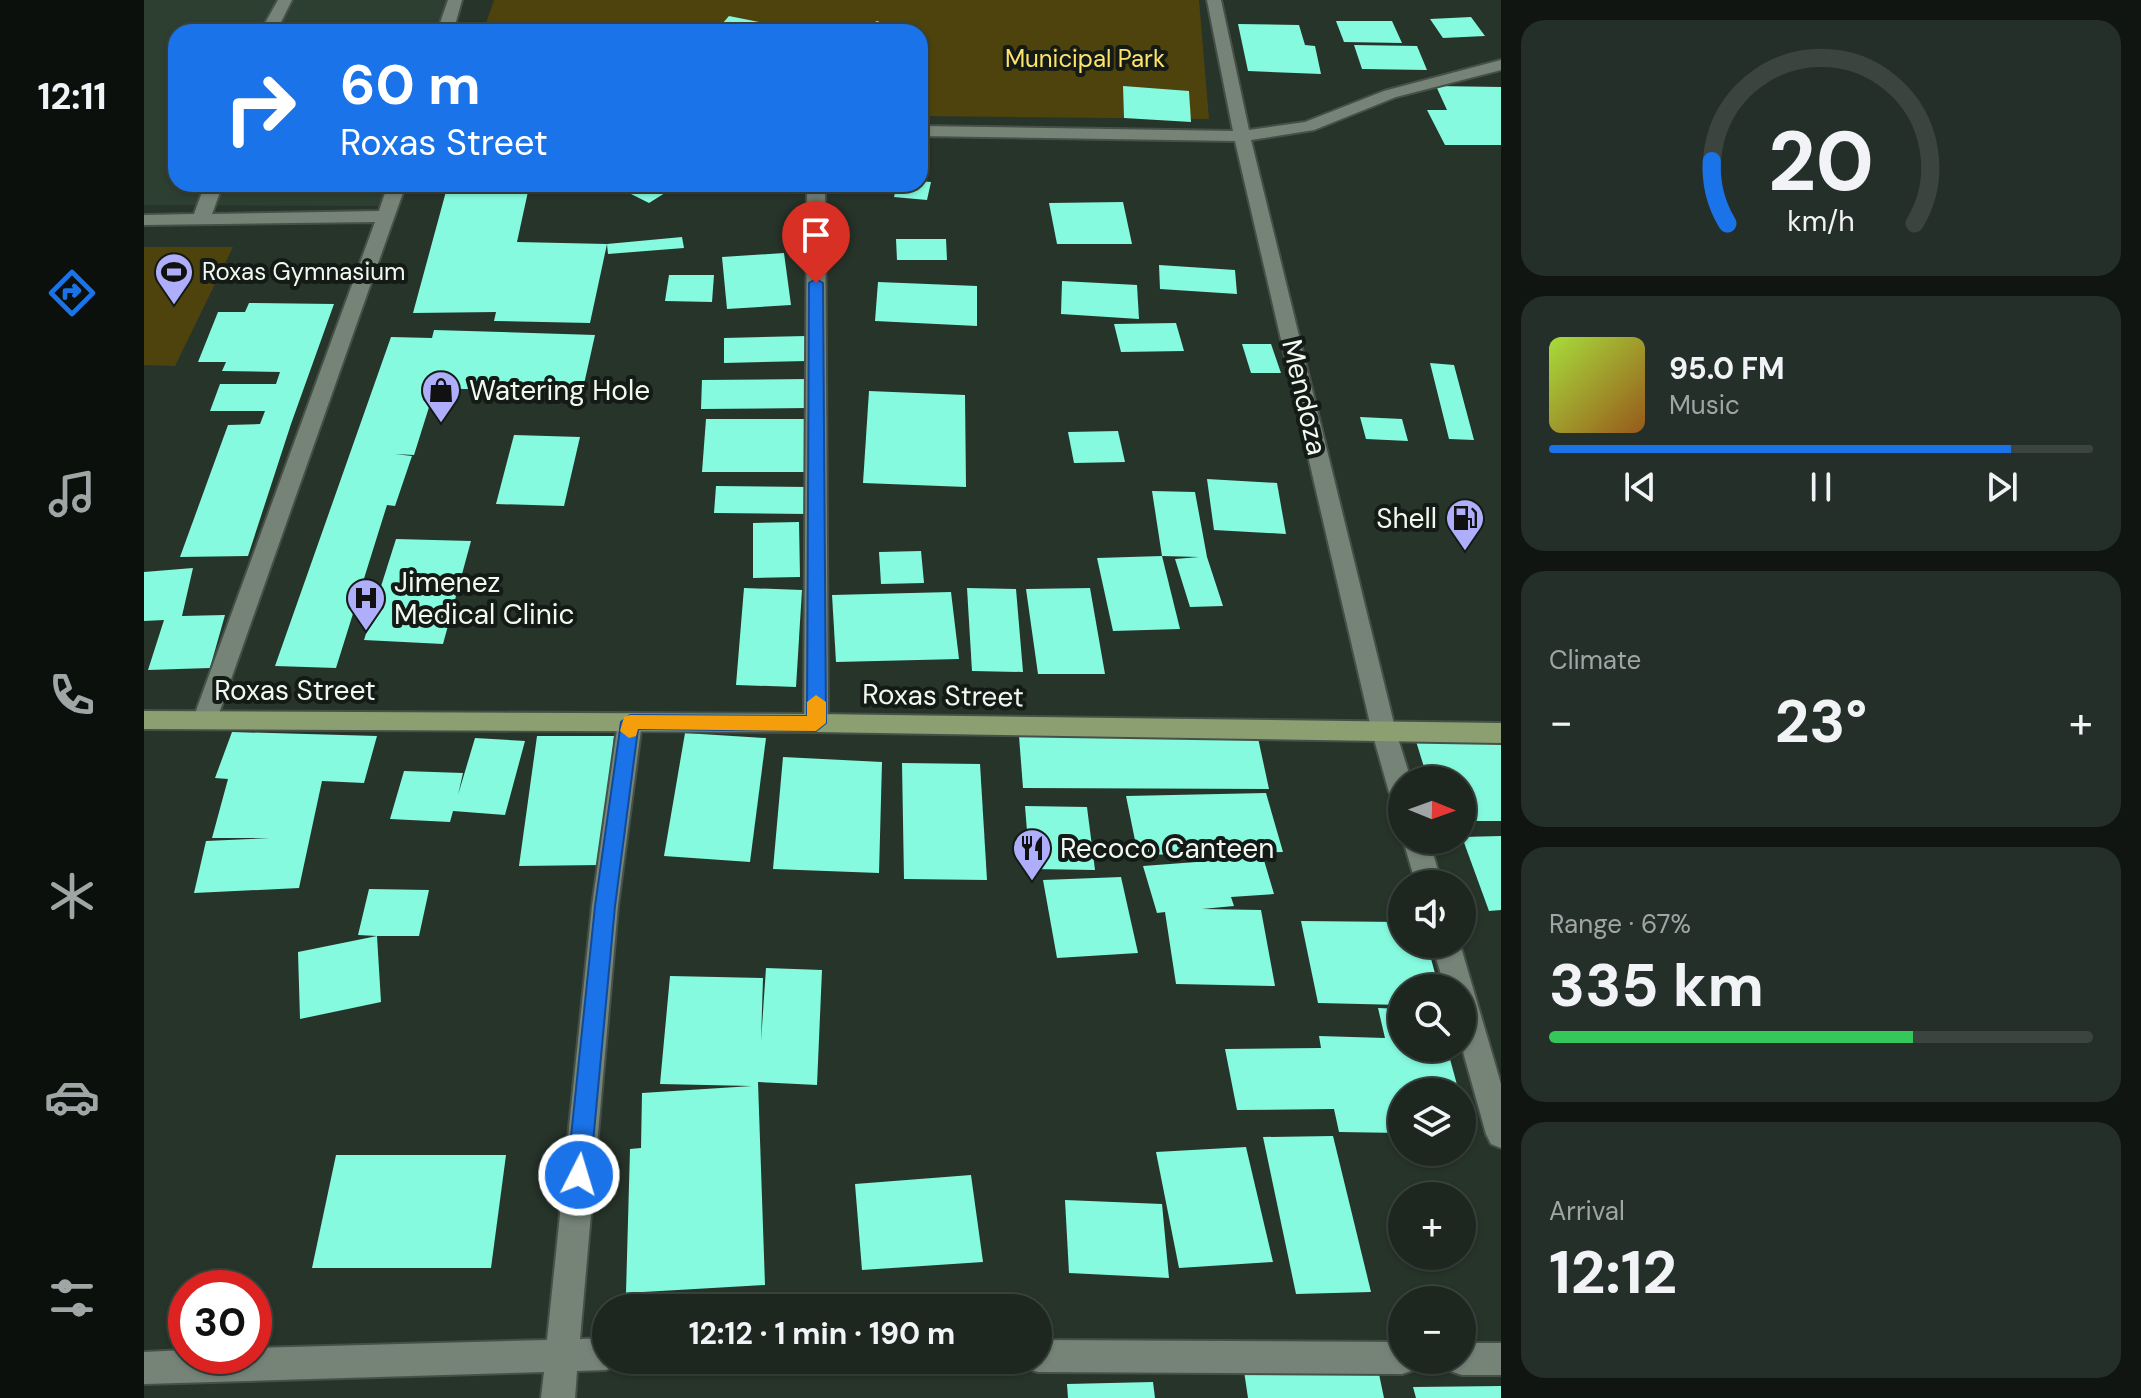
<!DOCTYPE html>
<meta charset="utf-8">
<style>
:root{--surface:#1d2720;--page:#252f29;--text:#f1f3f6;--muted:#a0a5a5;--line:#3b443e;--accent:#1a73e8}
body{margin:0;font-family:"DM Sans",sans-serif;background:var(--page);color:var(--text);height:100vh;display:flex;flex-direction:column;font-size:30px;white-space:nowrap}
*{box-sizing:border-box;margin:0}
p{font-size:26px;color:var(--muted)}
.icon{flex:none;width:44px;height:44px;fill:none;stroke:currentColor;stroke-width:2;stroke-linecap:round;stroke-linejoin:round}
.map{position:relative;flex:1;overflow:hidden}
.details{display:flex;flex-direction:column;gap:20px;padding:20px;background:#101512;width:640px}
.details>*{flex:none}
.banner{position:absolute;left:24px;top:24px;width:760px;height:168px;border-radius:24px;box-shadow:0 2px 6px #0004,0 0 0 2px var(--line);background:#1a73e8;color:#fff;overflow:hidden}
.needle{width:52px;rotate:91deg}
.controls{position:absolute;left:1244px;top:766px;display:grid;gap:16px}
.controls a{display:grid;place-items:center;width:88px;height:88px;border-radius:50%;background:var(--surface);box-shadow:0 2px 6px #0004,0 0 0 2px var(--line);font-size:40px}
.speed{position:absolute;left:24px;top:1270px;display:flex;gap:16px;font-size:40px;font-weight:700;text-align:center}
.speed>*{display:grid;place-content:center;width:104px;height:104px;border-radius:50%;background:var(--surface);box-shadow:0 2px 6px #0004,0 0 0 2px var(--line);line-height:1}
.speed .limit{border:12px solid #d22;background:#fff;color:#111}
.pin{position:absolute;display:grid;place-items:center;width:68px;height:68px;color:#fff;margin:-82px -34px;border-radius:50% 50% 50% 0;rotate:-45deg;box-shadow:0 0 8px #0007}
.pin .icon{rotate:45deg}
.me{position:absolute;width:88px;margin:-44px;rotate:5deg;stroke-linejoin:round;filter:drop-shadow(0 0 6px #0008)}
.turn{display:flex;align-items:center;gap:28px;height:168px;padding:0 40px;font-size:36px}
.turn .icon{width:104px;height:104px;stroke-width:2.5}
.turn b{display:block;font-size:56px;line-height:68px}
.big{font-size:60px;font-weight:700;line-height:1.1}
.details .card{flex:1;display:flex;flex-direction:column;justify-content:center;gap:12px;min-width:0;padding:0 28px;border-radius:24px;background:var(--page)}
.details .dial{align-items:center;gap:0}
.dial svg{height:208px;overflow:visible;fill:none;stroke:var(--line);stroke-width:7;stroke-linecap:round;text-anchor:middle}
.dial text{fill:var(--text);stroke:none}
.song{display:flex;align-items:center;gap:24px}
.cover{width:96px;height:96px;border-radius:12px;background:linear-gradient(135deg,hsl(80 70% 55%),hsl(30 70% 35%))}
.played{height:8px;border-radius:4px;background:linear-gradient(90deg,var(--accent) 85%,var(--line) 85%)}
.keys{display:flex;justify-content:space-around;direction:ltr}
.heat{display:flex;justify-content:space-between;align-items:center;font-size:44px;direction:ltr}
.charge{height:12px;border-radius:6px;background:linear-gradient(90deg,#34c759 67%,var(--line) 0)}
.trip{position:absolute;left:448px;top:1294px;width:460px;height:80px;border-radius:40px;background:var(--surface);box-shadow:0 2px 6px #0004,0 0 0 2px var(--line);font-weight:700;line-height:80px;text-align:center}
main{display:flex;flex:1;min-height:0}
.menu{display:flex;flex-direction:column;width:144px;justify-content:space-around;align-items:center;background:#0c100d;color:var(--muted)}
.menu .icon{width:56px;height:56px}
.menu .current{color:var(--accent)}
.menu b{font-size:36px;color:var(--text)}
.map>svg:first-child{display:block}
.built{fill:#2d3f30}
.green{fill:#4e430c}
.building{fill:#85fadf}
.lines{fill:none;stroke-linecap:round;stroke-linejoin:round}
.minor-casing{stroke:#465048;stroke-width:4}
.major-casing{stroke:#465048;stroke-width:4}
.minor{fill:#768478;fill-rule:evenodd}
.major{fill:#8c9f70;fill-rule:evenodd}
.route{fill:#1a73e8;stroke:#114b97;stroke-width:2}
.slow{fill:#f59e0b}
.labels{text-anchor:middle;stroke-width:8;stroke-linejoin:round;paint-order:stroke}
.far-park-label{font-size:24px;fill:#fee369;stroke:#141a15}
.far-poi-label{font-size:24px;fill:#f0f8f1;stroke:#141a15;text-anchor:start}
.poi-label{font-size:28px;fill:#f0f8f1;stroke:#141a15;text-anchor:start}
.street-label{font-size:28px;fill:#f0f8f1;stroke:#141a15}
</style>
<main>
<nav class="menu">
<b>12:11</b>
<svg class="icon current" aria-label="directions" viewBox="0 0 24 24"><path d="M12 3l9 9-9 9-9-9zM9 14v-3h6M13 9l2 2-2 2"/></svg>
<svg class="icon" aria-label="music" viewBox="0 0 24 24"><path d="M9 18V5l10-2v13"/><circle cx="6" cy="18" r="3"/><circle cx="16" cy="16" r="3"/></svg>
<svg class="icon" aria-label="phone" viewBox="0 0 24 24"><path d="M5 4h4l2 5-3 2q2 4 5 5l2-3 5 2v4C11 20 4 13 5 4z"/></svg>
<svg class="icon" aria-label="climate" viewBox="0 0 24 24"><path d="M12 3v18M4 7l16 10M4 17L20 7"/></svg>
<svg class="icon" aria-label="car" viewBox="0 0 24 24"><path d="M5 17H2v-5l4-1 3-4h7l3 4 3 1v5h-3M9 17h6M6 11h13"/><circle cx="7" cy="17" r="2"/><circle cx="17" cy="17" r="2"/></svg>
<svg class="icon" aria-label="filters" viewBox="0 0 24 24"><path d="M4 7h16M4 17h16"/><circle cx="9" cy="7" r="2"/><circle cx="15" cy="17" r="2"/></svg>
</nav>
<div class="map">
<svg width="1357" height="1398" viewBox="0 0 1357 1398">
<rect width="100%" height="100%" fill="#27342a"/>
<path class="built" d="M0,0H310L299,32H32V184H250L243,206L0,205Z"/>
<g class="green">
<path d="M350,0H1055L1065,119L776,116V32H339Z"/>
<path d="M0,247H89L31,366L0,365Z"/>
</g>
<g class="building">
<path d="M585,16L660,31L659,32H571Z"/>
<path d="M1327,17L1341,36L1299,38L1286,19Z"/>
<path d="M733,21L761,32H714Z"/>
<path d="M1192,21H1248L1258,43L1200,42Z"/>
<path d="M1094,24L1155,25L1161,45L1171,46L1177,74L1104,71Z"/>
<path d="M1210,45L1273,46L1283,70L1218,69Z"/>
<path d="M979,86L1045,91L1047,122L980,118Z"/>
<path d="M1292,86L1357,87V145H1301L1283,110H1303Z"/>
<path d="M776,181L787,182L783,200L750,197L753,184H776Z"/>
<path d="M304,184H327L326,187H385L373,242L463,244L538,237L540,248L464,254L463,244L446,323L350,321L352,312L269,313Z"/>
<path d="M418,184H472L471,189H417Z"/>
<path d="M485,184H522L529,188L505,203L477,189Z"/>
<path d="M979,202L988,244H913L905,203Z"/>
<path d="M752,239H802L803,260H753Z"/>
<path d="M640,253L647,305L583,309L578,257Z"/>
<path d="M1015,265L1091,270L1093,294L1016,289Z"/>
<path d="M525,275H570L568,302L521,301Z"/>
<path d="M918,281L993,285L995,319L917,314Z"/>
<path d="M734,282L833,286V326L731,321Z"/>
<path d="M105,303L190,304L147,424L104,556L36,557L84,425L116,424L121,411H66L76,384H132L136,372L78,371L82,362H54L74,312H101Z"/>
<path d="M1032,323L1040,351L977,352L970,324Z"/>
<path d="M290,330L451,335L438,393L291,388L270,455L251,454L268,456L251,506L243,505L192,668L131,666L247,337L288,338Z"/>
<path d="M662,336L663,361L580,363V338Z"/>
<path d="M1098,344H1127L1137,373H1107Z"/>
<path d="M1286,363L1310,365L1330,440L1305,439Z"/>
<path d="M665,379V408L557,409L558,380Z"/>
<path d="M725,391L821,395L822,487L719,483Z"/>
<path d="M1216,417L1258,419L1264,441L1222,439Z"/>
<path d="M562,419H662L661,472H558Z"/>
<path d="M974,431L981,462L930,463L924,432Z"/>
<path d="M370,435L436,437L420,506L352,504Z"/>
<path d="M1063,479L1133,483L1142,534L1070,530Z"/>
<path d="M572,486L664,487L663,514L570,513Z"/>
<path d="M1008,491L1051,492L1063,557L1079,606L1046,607L1031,559L1055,557L1018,556Z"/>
<path d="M655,522L656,577L609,578V523Z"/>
<path d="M252,539L327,541L299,644L220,640Z"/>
<path d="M777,551L780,583L737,584L735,552Z"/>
<path d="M1018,556L1036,629L969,631L953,558Z"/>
<path d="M49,568L38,616L81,615L66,668L4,670L20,620L0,621V572Z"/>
<path d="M600,588L658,590L652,687L592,685Z"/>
<path d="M823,588L872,589L879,672L828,671Z"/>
<path d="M946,588L961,674H894L882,589Z"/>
<path d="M807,592L815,659L692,662L688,595Z"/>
<path d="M88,732L233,736L220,783L178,781L155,888L50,893L62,841L126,838H68L84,779L71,778Z"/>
<path d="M541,733L622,738L606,862L520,856Z"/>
<path d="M393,736H470L458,865L375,866Z"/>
<path d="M875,736L1114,738L1125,789L879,788Z"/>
<path d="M331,738L381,741L361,815L309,811L306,822L246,819L260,771L319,773L314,795Z"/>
<path d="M1271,738H1357V821H1318V780H1284Z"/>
<path d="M639,757L738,762L735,873L629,869Z"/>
<path d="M758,763L836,764L843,880L760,879Z"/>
<path d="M1122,793L1139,852L994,855L982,796Z"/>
<path d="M881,806L943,807L951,870L886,869Z"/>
<path d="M1357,836V910L1345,911L1318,837Z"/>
<path d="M1119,857L1130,894L1087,897L1090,906L1058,909L1117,910L1131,986L1032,984L1021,912L1013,913L999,866Z"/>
<path d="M977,877L994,953L913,958L899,880Z"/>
<path d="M225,889L285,890L275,936H233L237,1002L156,1019L154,952L233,936L214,935Z"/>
<path d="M1157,921L1258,922V944H1283L1295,988H1258V1005L1174,1003Z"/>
<path d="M622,968L678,970L673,1085L614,1082L621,1285L482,1293L486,1149L497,1148L498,1093L608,1086L516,1084L526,976L619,978L617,1041Z"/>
<path d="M1234,1008L1258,1009V1048H1303L1315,1092H1258V1133L1195,1132L1190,1109L1093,1110L1081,1049L1177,1048L1175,1036L1241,1038Z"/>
<path d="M1189,1136L1227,1292L1152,1294L1119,1137Z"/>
<path d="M1102,1147L1129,1262L1035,1268L1012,1152Z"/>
<path d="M192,1155H362L347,1268H168Z"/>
<path d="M827,1175L839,1262L718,1270L711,1184Z"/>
<path d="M921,1200L1018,1204L1025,1278L925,1273Z"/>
<path d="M1100,1371L1235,1374L1240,1398H1104Z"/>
<path d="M1009,1382L1011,1398H924L923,1384Z"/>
<path d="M1357,1386V1398H1272L1269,1387Z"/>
</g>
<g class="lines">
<defs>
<g id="minor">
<path d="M134,0H148L132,32H116Z"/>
<path d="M304,0H318L309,32H293Z"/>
<path d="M1063,0H1077L1105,130L1161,122L1240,91L1357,60V70L1252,97L1170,130L1107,140L1252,732L1267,780H1258V802L1249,799L1245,792L1228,732L1091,141L776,136V126L1089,131Z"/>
<path d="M61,184H79L68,214L235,211L244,184H262L73,719L70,726L61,728L52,726L49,719L231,222L0,225V215L50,214Z"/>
<path d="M663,184H681L684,723L681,730L672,732L663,730L660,723Z"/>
<path d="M486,713L495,715L498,722L474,906L436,1339L462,1338V1360H476L473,1365L462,1370L433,1371L431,1398H397L400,1372L0,1384V1352L42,1350V1356H110V1348L403,1340L448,906L474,722L477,715Z"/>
<path d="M1259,840H1285L1298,884H1272Z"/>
<path d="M1288,944H1316L1357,1084V1148L1347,1144L1342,1134L1318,1048V988H1301Z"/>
<path d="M894,1340L1258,1342V1360H1273L1270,1370L1258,1374L894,1372L882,1368L879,1360H894Z"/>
<path d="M1318,1343H1357V1375H1318L1306,1371L1302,1360H1318Z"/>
</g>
<path id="major" d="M0,711L672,714L1357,723V743L672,732L0,729Z"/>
</defs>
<use href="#minor" class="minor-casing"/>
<use href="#major" class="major-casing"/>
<use href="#minor" class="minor"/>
<use href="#major" class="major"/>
</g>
<path class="route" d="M672,279L679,283L682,723L672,731L494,729L471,906L446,1175L443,1182L435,1186L427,1182L423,1175L451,906L477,722L486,715L663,716L665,283Z"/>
<path class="slow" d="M672,695L682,702V723L672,731L494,729L492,736L485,738L476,731L480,717L486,715L663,716V702Z"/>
<defs>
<symbol id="stadium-pin" viewBox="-11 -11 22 30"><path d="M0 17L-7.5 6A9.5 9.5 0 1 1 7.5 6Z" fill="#aeaefa" stroke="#141a15"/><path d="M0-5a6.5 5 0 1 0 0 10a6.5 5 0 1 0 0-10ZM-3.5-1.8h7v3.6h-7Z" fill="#111"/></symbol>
<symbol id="shop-pin" viewBox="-11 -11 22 30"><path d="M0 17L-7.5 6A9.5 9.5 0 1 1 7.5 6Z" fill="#aeaefa" stroke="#141a15"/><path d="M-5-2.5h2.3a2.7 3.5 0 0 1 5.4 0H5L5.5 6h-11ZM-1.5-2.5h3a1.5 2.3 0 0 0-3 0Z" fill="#111"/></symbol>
<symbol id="fuel-pin" viewBox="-11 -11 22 30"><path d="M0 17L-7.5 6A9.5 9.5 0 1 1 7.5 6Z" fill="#aeaefa" stroke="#141a15"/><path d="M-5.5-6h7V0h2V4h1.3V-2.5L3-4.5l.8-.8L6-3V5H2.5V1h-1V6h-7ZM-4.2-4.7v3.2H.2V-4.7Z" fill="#111"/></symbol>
<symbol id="hospital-pin" viewBox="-11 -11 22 30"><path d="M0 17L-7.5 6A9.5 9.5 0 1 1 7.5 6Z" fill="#aeaefa" stroke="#141a15"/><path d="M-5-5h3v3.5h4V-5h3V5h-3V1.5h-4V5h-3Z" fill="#111"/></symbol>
<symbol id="restaurant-pin" viewBox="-11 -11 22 30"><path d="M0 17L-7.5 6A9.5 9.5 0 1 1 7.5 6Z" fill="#aeaefa" stroke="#141a15"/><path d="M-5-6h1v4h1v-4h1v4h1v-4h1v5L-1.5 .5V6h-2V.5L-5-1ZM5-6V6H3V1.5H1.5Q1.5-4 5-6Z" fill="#111"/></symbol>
</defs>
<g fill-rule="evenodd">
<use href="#stadium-pin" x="8" y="250" width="44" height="60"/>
<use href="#shop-pin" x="275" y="368" width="44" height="60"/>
<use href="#fuel-pin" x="1299" y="496" width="44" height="60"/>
<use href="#hospital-pin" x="200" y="576" width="44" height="60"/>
<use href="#restaurant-pin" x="866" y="826" width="44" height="60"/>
</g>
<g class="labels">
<g class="far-park-label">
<text x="941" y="67">Municipal Park</text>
</g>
<g class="far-poi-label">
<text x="58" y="280">Roxas Gymnasium</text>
</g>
<g class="poi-label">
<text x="325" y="400">Watering Hole</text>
<text x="1293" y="528" text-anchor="end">Shell</text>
<text x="250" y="592">Jimenez<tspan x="250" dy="32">Medical Clinic</tspan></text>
<text x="916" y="858">Recoco Canteen</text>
</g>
<g class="street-label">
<text transform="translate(1161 397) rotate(77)" y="10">Mendoza</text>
<text x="151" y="700">Roxas Street</text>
<text transform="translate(799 695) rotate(1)" y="10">Roxas Street</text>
</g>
</g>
</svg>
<div class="controls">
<a><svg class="needle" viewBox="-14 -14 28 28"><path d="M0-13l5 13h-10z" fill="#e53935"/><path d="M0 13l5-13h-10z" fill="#a0a5a5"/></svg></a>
<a><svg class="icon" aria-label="sound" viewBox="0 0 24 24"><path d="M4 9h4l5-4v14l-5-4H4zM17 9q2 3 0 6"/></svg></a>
<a><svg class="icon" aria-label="search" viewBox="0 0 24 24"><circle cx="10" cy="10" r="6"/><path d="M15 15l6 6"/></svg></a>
<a><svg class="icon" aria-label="layers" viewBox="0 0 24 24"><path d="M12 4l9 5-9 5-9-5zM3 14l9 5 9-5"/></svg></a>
<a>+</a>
<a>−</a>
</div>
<div class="speed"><div class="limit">30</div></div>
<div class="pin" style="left:672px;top:283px;background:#d93025"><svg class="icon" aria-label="arrive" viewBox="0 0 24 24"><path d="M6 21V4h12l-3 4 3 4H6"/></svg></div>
<svg class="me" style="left:435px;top:1175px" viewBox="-20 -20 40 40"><circle r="17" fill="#1a73e8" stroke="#fff" stroke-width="3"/><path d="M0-11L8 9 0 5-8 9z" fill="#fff"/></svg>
<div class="trip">12:12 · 1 min · 190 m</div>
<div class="banner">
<div class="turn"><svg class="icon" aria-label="right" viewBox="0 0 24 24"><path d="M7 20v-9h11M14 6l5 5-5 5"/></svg><div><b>60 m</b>Roxas Street</div></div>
</div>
</div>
<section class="details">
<div class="card dial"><svg viewBox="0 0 100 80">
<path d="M14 69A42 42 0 1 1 86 69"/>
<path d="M14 69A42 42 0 0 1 8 45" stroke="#1a73e8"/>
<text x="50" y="56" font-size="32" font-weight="700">20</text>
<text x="50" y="72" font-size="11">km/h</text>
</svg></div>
<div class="card">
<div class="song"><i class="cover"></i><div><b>95.0 FM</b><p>Music</p></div></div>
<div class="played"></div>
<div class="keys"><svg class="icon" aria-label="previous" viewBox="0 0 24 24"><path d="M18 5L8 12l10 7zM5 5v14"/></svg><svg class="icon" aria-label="pause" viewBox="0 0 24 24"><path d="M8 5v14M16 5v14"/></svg><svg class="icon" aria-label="next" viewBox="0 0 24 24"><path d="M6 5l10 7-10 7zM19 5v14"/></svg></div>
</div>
<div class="card"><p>Climate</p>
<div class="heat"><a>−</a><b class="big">23°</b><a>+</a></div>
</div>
<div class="card"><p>Range · 67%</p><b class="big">335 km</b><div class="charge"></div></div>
<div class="card"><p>Arrival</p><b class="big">12:12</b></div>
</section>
</main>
